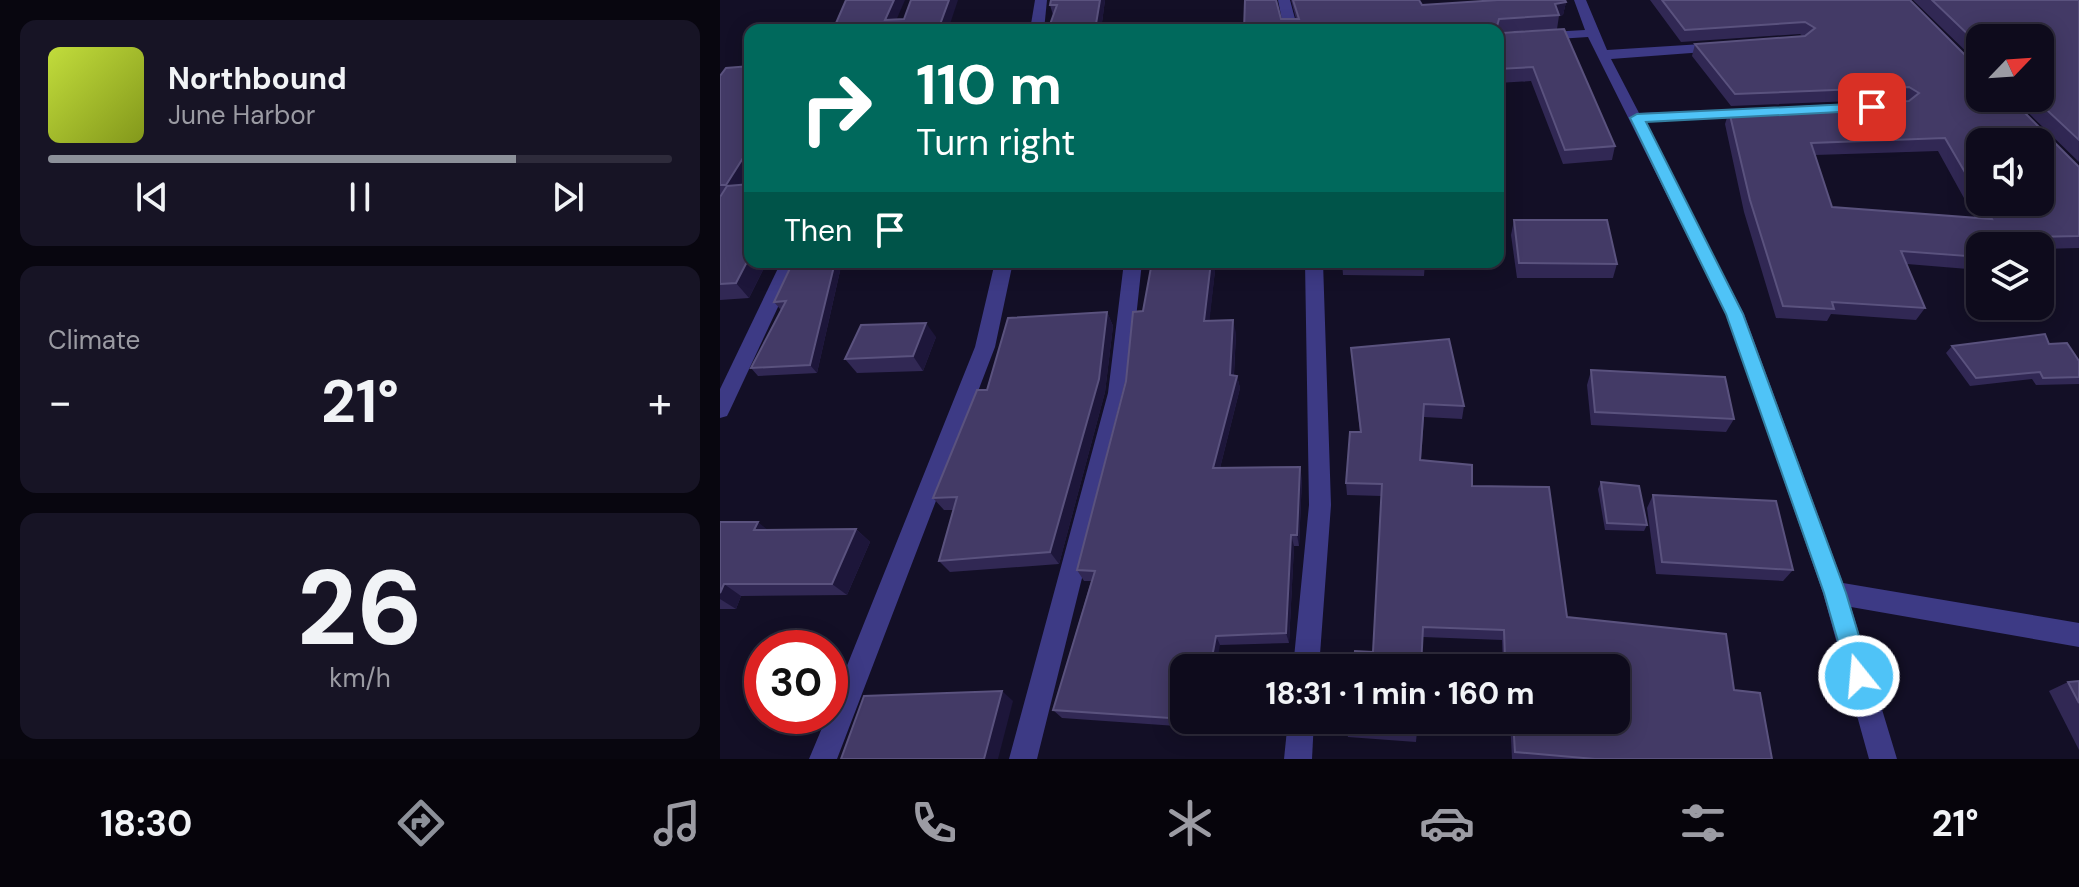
<!DOCTYPE html>
<meta charset="utf-8">
<style>
:root{--surface:#0e0b1c;--page:#171425;--text:#f1f3f6;--muted:#9b9ba3;--line:#2e2b3b;--accent:#8c9099}
body{margin:0;font-family:"DM Sans",sans-serif;background:var(--page);color:var(--text);height:100vh;display:flex;flex-direction:column;font-size:30px;white-space:nowrap}
*{box-sizing:border-box;margin:0}
p{font-size:26px;color:var(--muted)}
.icon{flex:none;width:44px;height:44px;fill:none;stroke:currentColor;stroke-width:2;stroke-linecap:round;stroke-linejoin:round}
.map{position:relative;flex:1;overflow:hidden}
.side{display:flex;flex-direction:column;gap:20px;padding:20px;background:#08060f;width:720px}
.side>*{flex:none}
.hud{position:absolute;left:24px;top:24px;width:760px;height:244px;border-radius:16px;box-shadow:0 4px 20px #0003,0 0 0 2px var(--line);background:#00695c;color:#fff;overflow:hidden}
.needle{width:52px;rotate:65deg}
.fabs{position:absolute;left:1246px;top:24px;display:grid;gap:16px}
.fabs a{display:grid;place-items:center;width:88px;height:88px;border-radius:16px;background:var(--surface);box-shadow:0 4px 20px #0003,0 0 0 2px var(--line);font-size:40px}
.speed{position:absolute;left:24px;top:630px;display:flex;gap:16px;font-size:40px;font-weight:700;text-align:center}
.speed>*{display:grid;place-content:center;width:104px;height:104px;border-radius:50%;background:var(--surface);box-shadow:0 4px 20px #0003,0 0 0 2px var(--line);line-height:1}
.speed .limit{border:12px solid #d22;background:#fff;color:#111}
.pin{position:absolute;display:grid;place-items:center;width:68px;height:68px;color:#fff;margin:-34px;border-radius:16px;box-shadow:0 4px 12px #0006}
.me{position:absolute;width:88px;margin:-44px;rotate:343deg;stroke-linejoin:round;filter:drop-shadow(0 0 6px #0008)}
.turn{display:flex;align-items:center;gap:28px;height:168px;padding:0 40px;font-size:36px}
.turn .icon{width:104px;height:104px;stroke-width:2.5}
.turn b{display:block;font-size:56px;line-height:68px}
.then{display:flex;align-items:center;height:76px;padding:0 40px;background:#0003;gap:16px;font-size:30px}
.big{font-size:60px;font-weight:700;line-height:1.1}
.side .widget{flex:1;display:flex;flex-direction:column;justify-content:center;gap:12px;min-width:0;padding:0 28px;border-radius:16px;background:var(--page)}
.side .dial{align-items:center;gap:0}
.dial b{font-size:104px;line-height:1}
.song{display:flex;align-items:center;gap:24px}
.cover{width:96px;height:96px;border-radius:12px;background:linear-gradient(135deg,hsl(70 70% 55%),hsl(70 70% 35%))}
.played{height:8px;border-radius:4px;background:linear-gradient(90deg,var(--accent) 75%,var(--line) 75%)}
.keys{display:flex;justify-content:space-around;direction:ltr}
.heat{display:flex;justify-content:space-between;align-items:center;font-size:44px;direction:ltr}
.trip{position:absolute;left:450px;top:654px;width:460px;height:80px;border-radius:16px;background:var(--surface);box-shadow:0 4px 20px #0003,0 0 0 2px var(--line);font-weight:700;line-height:80px;text-align:center}
.tab-bar{display:flex;height:128px;justify-content:space-around;align-items:center;background:#06040b;color:var(--muted)}
.tab-bar .icon{width:56px;height:56px}
.tab-bar .active{color:var(--accent)}
.tab-bar b{font-size:36px;color:var(--text)}
main{display:flex;flex:1;min-height:0}
.map>svg:first-child{display:block}
.lines{fill:none;stroke-linecap:round;stroke-linejoin:round}
.minor{fill:#3d3a85;fill-rule:evenodd}
.wall{fill:#312854;fill-rule:evenodd}
.shaded-wall{fill:#1d163a}
.building{fill:#433a66;stroke:#5a527e;stroke-width:2;fill-rule:evenodd}
.route{fill:#4fc3f7;stroke:#337fa1;stroke-width:2}
</style>
<main>
<section class="side">
<div class="widget">
<div class="song"><i class="cover"></i><div><b>Northbound</b><p>June Harbor</p></div></div>
<div class="played"></div>
<div class="keys"><svg class="icon" aria-label="previous" viewBox="0 0 24 24"><path d="M18 5L8 12l10 7zM5 5v14"/></svg><svg class="icon" aria-label="pause" viewBox="0 0 24 24"><path d="M8 5v14M16 5v14"/></svg><svg class="icon" aria-label="next" viewBox="0 0 24 24"><path d="M6 5l10 7-10 7zM19 5v14"/></svg></div>
</div>
<div class="widget"><p>Climate</p>
<div class="heat"><a>−</a><b class="big">21°</b><a>+</a></div>
</div>
<div class="widget dial"><b>26</b><p>km/h</p></div>
</section>
<div class="map">
<svg width="1359" height="759" viewBox="0 0 1359 759">
<rect width="100%" height="100%" fill="#130f26"/>
<g class="lines">
<g class="minor">
<path d="M315,0H327L324,30H310Z"/>
<path d="M558,0H570L578,30H564Z"/>
<path d="M854,0H866L887,50L998,43L1005,47L998,51L891,59L919,113L1033,109L1040,113L1033,117L924,122L1024,314L1123,583L1359,623V647L1131,607L1177,759H1149L1103,593L1006,314L868,37L778,43V35L865,30Z"/>
<path d="M61,262H79L10,410L7,416L0,418V389Z"/>
<path d="M275,262H293L275,347L117,759H89L107,716H110V708L255,347Z"/>
<path d="M404,262H422L408,393L317,759H289L388,393Z"/>
<path d="M585,262H603L611,505L599,668H573L589,505Z"/>
<path d="M568,720H594L592,759H564Z"/>
</g>
</g>
<g class="wall">
<path d="M385,0L381,30H328L333,15L330,5Z"/>
<path d="M556,0L561,19H576L571,0H699L702,5L775,0H845L846,2L843,15L839,16L837,29L779,32L895,146L892,160L843,164L811,81L778,83V30H524Z"/>
<path d="M930,0H1190L1359,167V248L1320,249V246H1260V270L1187,264L1205,308L1196,320L1111,314L1107,321L1056,318L1024,212L1005,124L1009,111L1185,101L1182,99L1011,106L972,56L975,44L1083,36L1080,34L961,42ZM1260,142L1320,202H1260ZM1218,151L1255,218L1112,207L1095,155Z"/>
<path d="M1193,0H1359V162L1293,98H1320L1260,38V65Z"/>
<path d="M0,76L24,184L30,262H47L29,298L0,300Z"/>
<path d="M794,220L897,264L893,278H797L791,235Z"/>
<path d="M1320,252L1330,264L1320,275Z"/>
<path d="M82,262H122L97,373L38,376L31,368L61,310L54,302Z"/>
<path d="M182,262H261L260,264L185,267Z"/>
<path d="M496,262L489,321L516,333L514,375L517,376L520,388L500,468L582,478L579,546H574L569,643L500,645L464,668V720H486L485,728L342,718L333,710L371,581H364L357,570L423,311Z"/>
<path d="M622,262H705L704,276L623,275Z"/>
<path d="M387,312L393,326L385,392L339,564L230,572L219,561L234,510H224L213,498L267,390Z"/>
<path d="M216,337L203,371L137,373L125,359Z"/>
<path d="M1329,344L1359,361V384L1316,385L1312,379L1250,386L1226,353L1232,346Z"/>
<path d="M631,348L744,406L742,419L704,417L701,460L752,486L847,617L1014,690L1052,759H792L790,720H896V668H788L783,667L782,640L703,637L653,652L661,496L627,495L626,483L640,432Z"/>
<path d="M871,371L1014,419L1006,432L871,425L867,385Z"/>
<path d="M881,482L927,525L924,531L885,530L878,489Z"/>
<path d="M933,495L1073,570L1063,581L936,574L927,508Z"/>
<path d="M0,522L48,530L136,529L150,542L127,595L21,596L16,609H0Z"/>
<path d="M1359,681V750L1329,691L1348,682Z"/>
<path d="M698,720L696,742L628,737L626,729Z"/>
</g>
<g class="shaded-wall">
<path d="M174,0H185L172,30L165,20Z"/>
<path d="M229,0H238L228,30H218Z"/>
<path d="M380,0H385L381,30H375Z"/>
<path d="M846,2L843,15L839,16L835,4Z"/>
<path d="M30,147V175L16,197L6,185Z"/>
<path d="M30,256V262H47L29,298L16,283Z"/>
<path d="M115,262H122L97,373L90,365Z"/>
<path d="M491,262H496L488,334L484,321Z"/>
<path d="M387,312L393,326L385,392L339,564L330,552Z"/>
<path d="M513,320L516,333L513,388L510,375Z"/>
<path d="M206,323L216,337L203,371L193,356Z"/>
<path d="M517,376L520,388L497,480L493,468Z"/>
<path d="M580,467L582,478L579,546L577,535Z"/>
<path d="M38,522L54,535L34,530Z"/>
<path d="M136,529L150,542L127,595L112,584Z"/>
<path d="M571,535L574,546L569,643L566,633Z"/>
<path d="M4,584L21,596L16,609L0,599V593Z"/>
<path d="M496,636L500,645L496,668H490Z"/>
<path d="M282,691L293,701L278,759H264Z"/>
<path d="M480,720H486L485,728Z"/>
</g>
<g class="building">
<path d="M126,0H174L165,20L184,19L191,0H229L218,30H113Z"/>
<path d="M331,0H380L375,30H328L337,5H330Z"/>
<path d="M525,0H556L561,19H579L573,0H699L702,5L778,0H845L846,2L835,4L839,15L779,19L776,30H524Z"/>
<path d="M942,0H1190L1260,70V98H1290L1359,167V236L1308,237L1315,246H1260V257L1181,251L1205,308L1112,302L1114,309L1063,306L1030,200L1009,111L1189,101L1199,93L1189,87L1015,94L975,44L1085,36L1095,28L1085,22L965,30ZM1225,138L1260,198V142H1320V202H1262L1272,219L1112,207L1091,143Z"/>
<path d="M1212,0H1359V140L1314,98H1320V38H1260V46Z"/>
<path d="M844,29L895,146L845,150L813,67L778,69V31L780,33Z"/>
<path d="M30,66V147L6,185H0V76L6,68Z"/>
<path d="M30,184V256L16,283L0,284V197L7,186Z"/>
<path d="M794,220H887L897,264L799,263Z"/>
<path d="M1320,252L1330,264L1320,265Z"/>
<path d="M82,262H115L90,365L31,368L66,301L54,302L72,264Z"/>
<path d="M432,262H491L484,321L513,320L510,375L517,376L493,468L580,467L577,535H571L566,633L496,636L490,668H464V719L333,710L375,571L357,570L406,381L413,312L423,311Z"/>
<path d="M629,262H705V263Z"/>
<path d="M387,312L379,379L330,552L219,561L237,497L213,498L257,390H267L288,318Z"/>
<path d="M206,323L193,356L125,359L141,325Z"/>
<path d="M1325,334L1329,344L1347,343L1359,361V377L1323,378L1320,372L1256,378L1232,346Z"/>
<path d="M729,339L744,406L704,404L700,460L752,465V486L829,487L847,617L1006,634L1014,690L1040,693L1052,759H875L795,752L793,720H896V668H791V658L785,657L784,630L703,627L701,668H633L635,651L653,652L662,484L626,483L630,432H641L631,348Z"/>
<path d="M871,370L1005,377L1014,419L875,412Z"/>
<path d="M881,482L919,486L927,525L887,523Z"/>
<path d="M933,495L1056,501L1073,570L942,562Z"/>
<path d="M0,522H38L34,530L136,529L112,584H4L0,593Z"/>
<path d="M1359,681V703L1348,682Z"/>
<path d="M282,691L264,759H121L144,696Z"/>
<path d="M627,720H698L697,734L626,729Z"/>
</g>
<path class="route" d="M1152,103L1159,107L1157,110L926,122L1023,314L1126,593L1151,676L1147,684L1139,688L1131,684L1128,676L1104,593L1006,314L910,118L917,114Z"/>
</svg>
<div class="fabs">
<a><svg class="needle" viewBox="-14 -14 28 28"><path d="M0-13l5 13h-10z" fill="#e53935"/><path d="M0 13l5-13h-10z" fill="#9b9ba3"/></svg></a>
<a><svg class="icon" aria-label="sound" viewBox="0 0 24 24"><path d="M4 9h4l5-4v14l-5-4H4zM17 9q2 3 0 6"/></svg></a>
<a><svg class="icon" aria-label="layers" viewBox="0 0 24 24"><path d="M12 4l9 5-9 5-9-5zM3 14l9 5 9-5"/></svg></a>
</div>
<div class="speed"><div class="limit">30</div></div>
<div class="pin" style="left:1152px;top:107px;background:#d93025"><svg class="icon" aria-label="arrive" viewBox="0 0 24 24"><path d="M6 21V4h12l-3 4 3 4H6"/></svg></div>
<svg class="me" style="left:1139px;top:676px" viewBox="-20 -20 40 40"><circle r="17" fill="#4fc3f7" stroke="#fff" stroke-width="3"/><path d="M0-11L8 9 0 5-8 9z" fill="#fff"/></svg>
<div class="trip">18:31 · 1 min · 160 m</div>
<div class="hud">
<div class="turn"><svg class="icon" aria-label="right" viewBox="0 0 24 24"><path d="M7 20v-9h11M14 6l5 5-5 5"/></svg><div><b>110 m</b>Turn right</div></div>
<div class="then">Then<svg class="icon" aria-label="arrive" viewBox="0 0 24 24"><path d="M6 21V4h12l-3 4 3 4H6"/></svg></div>
</div>
</div>
</main>
<nav class="tab-bar">
<b>18:30</b>
<svg class="icon active" aria-label="directions" viewBox="0 0 24 24"><path d="M12 3l9 9-9 9-9-9zM9 14v-3h6M13 9l2 2-2 2"/></svg>
<svg class="icon" aria-label="music" viewBox="0 0 24 24"><path d="M9 18V5l10-2v13"/><circle cx="6" cy="18" r="3"/><circle cx="16" cy="16" r="3"/></svg>
<svg class="icon" aria-label="phone" viewBox="0 0 24 24"><path d="M5 4h4l2 5-3 2q2 4 5 5l2-3 5 2v4C11 20 4 13 5 4z"/></svg>
<svg class="icon" aria-label="climate" viewBox="0 0 24 24"><path d="M12 3v18M4 7l16 10M4 17L20 7"/></svg>
<svg class="icon" aria-label="car" viewBox="0 0 24 24"><path d="M5 17H2v-5l4-1 3-4h7l3 4 3 1v5h-3M9 17h6M6 11h13"/><circle cx="7" cy="17" r="2"/><circle cx="17" cy="17" r="2"/></svg>
<svg class="icon" aria-label="filters" viewBox="0 0 24 24"><path d="M4 7h16M4 17h16"/><circle cx="9" cy="7" r="2"/><circle cx="15" cy="17" r="2"/></svg>
<b>21°</b>
</nav>
